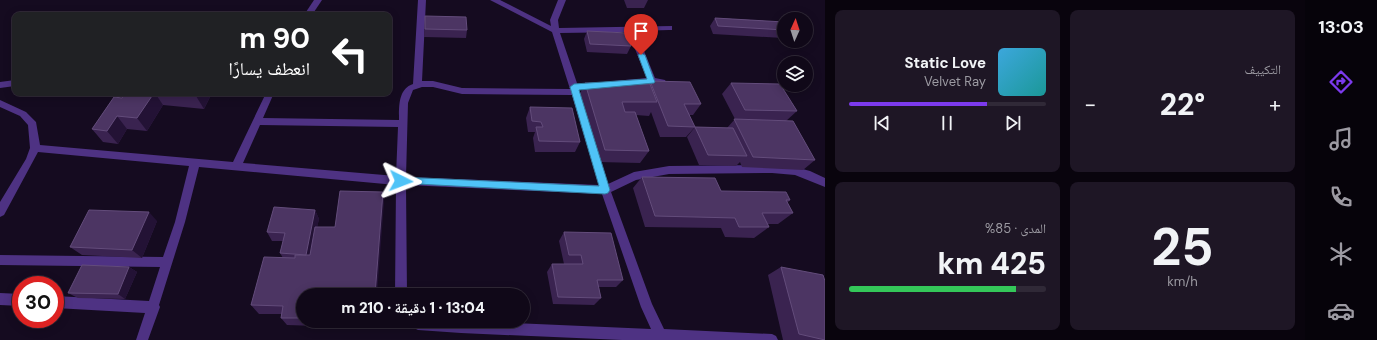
<!DOCTYPE html>
<html lang="ar">
<meta charset="utf-8">
<style>
:root{--surface:#100818;--page:#1e1625;--text:#f1f3f6;--muted:#9c9aa2;--line:#302937;--accent:#7c3aed}
body{margin:0;font-family:"DM Sans","Noto Naskh Arabic",sans-serif;background:var(--page);color:var(--text);direction:rtl;height:100vh;display:flex;flex-direction:column;font-size:15px;white-space:nowrap}
*{box-sizing:border-box;margin:0}
p{font-size:13px;color:var(--muted)}
.icon{flex:none;width:22px;height:22px;fill:none;stroke:currentColor;stroke-width:2;stroke-linecap:round;stroke-linejoin:round}
.map{position:relative;flex:1;overflow:hidden;direction:ltr}
.details{display:flex;flex-direction:column;gap:10px;padding:10px;background:#09040d;width:480px}
.details>*{flex:none}
.guide{position:absolute;left:12px;top:12px;width:380px;height:84px;border-radius:8px;box-shadow:0 2px 10px #0003,0 0 0 1px var(--line);direction:rtl;background:#202124;color:#fff;overflow:hidden}
.needle{width:26px;rotate:3deg}
.controls{position:absolute;left:777px;top:12px;display:grid;gap:8px}
.controls a{display:grid;place-items:center;width:36px;height:36px;border-radius:50%;background:var(--surface);box-shadow:0 2px 10px #0003,0 0 0 1px var(--line);font-size:20px}
.speed{position:absolute;left:12px;top:276px;display:flex;gap:8px;font-size:20px;font-weight:700;text-align:center}
.speed>*{display:grid;place-content:center;width:52px;height:52px;border-radius:50%;background:var(--surface);box-shadow:0 2px 10px #0003,0 0 0 1px var(--line);line-height:1}
.speed .limit{border:6px solid #d22;background:#fff;color:#111}
.pin{position:absolute;display:grid;place-items:center;width:34px;height:34px;color:#fff;margin:-41px -17px;border-radius:50% 50% 50% 0;rotate:-45deg;box-shadow:0 0 4px #0007}
.pin .icon{rotate:45deg}
.me{position:absolute;width:44px;margin:-22px;rotate:93deg;stroke-linejoin:round;filter:drop-shadow(0 0 3px #0008)}
.turn{display:flex;align-items:center;gap:14px;height:84px;padding:0 16px;font-size:18px}
.turn .icon{width:52px;height:52px;stroke-width:2.5}
.turn b{display:block;font-size:28px;line-height:34px}
.big{font-size:30px;font-weight:800;line-height:1.1}
.details .tile{flex:1;display:flex;flex-direction:column;justify-content:center;gap:6px;min-width:0;padding:0 14px;border-radius:8px;background:var(--page)}
.details .dial{align-items:center;gap:0}
.dial b{font-size:52px;line-height:1}
.song{display:flex;align-items:center;gap:12px}
.cover{width:48px;height:48px;border-radius:6px;background:linear-gradient(135deg,hsl(200 70% 55%),hsl(180 70% 35%))}
.played{height:4px;border-radius:2px;background:linear-gradient(90deg,var(--accent) 70%,var(--line) 70%)}
.keys{display:flex;justify-content:space-around;direction:ltr}
.heat{display:flex;justify-content:space-between;align-items:center;font-size:22px;direction:ltr}
.charge{height:6px;border-radius:3px;background:linear-gradient(90deg,#34c759 85%,var(--line) 0)}
.details .tiles{flex:1;display:grid;gap:10px;grid-template-columns:repeat(2,1fr)}
.trip{position:absolute;left:296px;top:288px;width:234px;height:40px;border-radius:20px;background:var(--surface);box-shadow:0 2px 10px #0003,0 0 0 1px var(--line);font-weight:800;line-height:40px;text-align:center;direction:rtl}
main{display:flex;flex:1;min-height:0}
.menu{display:flex;flex-direction:column;width:72px;justify-content:space-around;align-items:center;background:#06030a;color:var(--muted)}
.menu .icon{width:28px;height:28px}
.menu .selected{color:var(--accent)}
.menu b{font-size:18px;color:var(--text)}
.map>svg:first-child{display:block}
.lines{fill:none;stroke-linecap:round;stroke-linejoin:round}
.minor{fill:#4e3283;fill-rule:evenodd}
.wall{fill:#3a2350}
.shaded-wall{fill:#231235}
.building{fill:#4c3563;stroke:#634c7b}
.route{fill:#4fc3f7;stroke:#337fa1}
</style>
<main>
<nav class="menu">
<b>13:03</b>
<svg class="icon selected" aria-label="directions" viewBox="0 0 24 24"><path d="M12 3l9 9-9 9-9-9zM9 14v-3h6M13 9l2 2-2 2"/></svg>
<svg class="icon" aria-label="music" viewBox="0 0 24 24"><path d="M9 18V5l10-2v13"/><circle cx="6" cy="18" r="3"/><circle cx="16" cy="16" r="3"/></svg>
<svg class="icon" aria-label="phone" viewBox="0 0 24 24"><path d="M5 4h4l2 5-3 2q2 4 5 5l2-3 5 2v4C11 20 4 13 5 4z"/></svg>
<svg class="icon" aria-label="climate" viewBox="0 0 24 24"><path d="M12 3v18M4 7l16 10M4 17L20 7"/></svg>
<svg class="icon" aria-label="car" viewBox="0 0 24 24"><path d="M5 17H2v-5l4-1 3-4h7l3 4 3 1v5h-3M9 17h6M6 11h13"/><circle cx="7" cy="17" r="2"/><circle cx="17" cy="17" r="2"/></svg>
</nav>
<section class="details">
<div class="tiles">
<div class="tile"><p>التكييف</p>
<div class="heat"><a>−</a><b class="big">22°</b><a>+</a></div>
</div>
<div class="tile">
<div class="song"><i class="cover"></i><div><b>Static Love</b><p>Velvet Ray</p></div></div>
<div class="played"></div>
<div class="keys"><svg class="icon" aria-label="previous" viewBox="0 0 24 24"><path d="M18 5L8 12l10 7zM5 5v14"/></svg><svg class="icon" aria-label="pause" viewBox="0 0 24 24"><path d="M8 5v14M16 5v14"/></svg><svg class="icon" aria-label="next" viewBox="0 0 24 24"><path d="M6 5l10 7-10 7zM19 5v14"/></svg></div>
</div>
<div class="tile dial"><b>25</b><p>km/h</p></div>
<div class="tile"><p>المدى · 85%</p><b class="big">425 km</b><div class="charge"></div></div>
</div>
</section>
<div class="map">
<svg width="825" height="340" viewBox="0 0 825 340">
<rect width="100%" height="100%" fill="#150b20"/>
<g class="lines">
<g class="minor">
<path d="M314,0H322L312,15H304Z"/>
<path d="M418,0H426L422,81H433L462,88L570,89L552,32L490,0H500L551,26L550,20L558,0H566L558,20L559,28L672,26V30H669L636,31L655,78L665,80L666,82L662,85L652,84L611,86L610,84L614,81L647,78L628,32L560,33L580,92L608,184L634,172L669,166L772,165L795,167L810,171L825,178V187L795,175L772,173L669,174L636,180L611,192L652,304L664,329L772,334L776,336L778,340H622L461,333L418,330L408,325L406,321H467L651,329L641,307L602,194L406,185L407,295H395L396,185L199,167L185,222L159,305L160,307L148,340H136L145,313L55,308V296L149,301L160,267L0,265V255L163,257L175,222L189,166L38,152L4,215L0,217V202L26,159L30,148L28,125L20,116L0,107V100L26,112L36,122L40,145L233,162L266,93H274L263,118L399,120C399,107 398,89 413,84ZM422,87H433L462,94L572,95L599,185L406,177L408,103L413,90ZM260,125L398,127L396,176L243,163Z"/>
<path d="M15,80V86L0,88V82Z"/>
<path d="M0,293L21,294V306L0,305Z"/>
</g>
</g>
<g class="wall">
<path d="M624,0H648L644,8H627Z"/>
<path d="M425,16L467,30L466,38L424,37Z"/>
<path d="M715,18L784,22V37L783,38L713,34L710,26Z"/>
<path d="M587,31L631,46L627,54L587,52L584,39Z"/>
<path d="M650,81L701,104L693,115H689L695,127L686,137H660L651,112L649,116L636,115L649,151L640,163L598,162L579,96L585,83L648,84Z"/>
<path d="M731,83L797,111L786,121L815,160L803,170L742,167L740,162L736,166L699,165L687,137L695,127L727,128L735,119L722,94Z"/>
<path d="M124,93H212L204,109L163,105L147,131L127,129L118,144L103,142L92,129L122,98Z"/>
<path d="M530,107L580,142L575,152H535L533,138L535,132H528L526,118Z"/>
<path d="M642,177L721,191L790,200L787,203L793,213L778,224H768L769,227L754,238L725,237L721,228L645,227L633,188Z"/>
<path d="M383,192L384,203L303,295V321H375V328L287,325L281,318L282,314H259L251,305L283,258L280,253L283,241H272L267,232L315,210L319,219L317,227H335Z"/>
<path d="M157,221L142,258L82,255L70,247Z"/>
<path d="M564,232L623,280L616,287H599L601,298L594,305L553,304L547,272L552,264H575H564L559,241Z"/>
<path d="M129,267L137,272L125,299L78,298L68,293Z"/>
<path d="M781,267L825,340H783L768,275Z"/>
</g>
<g class="shaded-wall">
<path d="M154,93H155L163,105L147,131L137,118Z"/>
<path d="M198,93H212L204,109L196,96Z"/>
<path d="M117,116L127,129L118,144L107,131Z"/>
<path d="M383,192L384,203L377,295H375Z"/>
<path d="M315,210L319,219L309,263L306,255Z"/>
<path d="M149,212L157,221L142,258L132,250Z"/>
<path d="M129,267L137,272L125,299L118,294Z"/>
<path d="M373,321H375V328Z"/>
</g>
<g class="building">
<path d="M425,16L466,17L467,30L425,29Z"/>
<path d="M715,18L784,22V30L718,26Z"/>
<path d="M587,31L627,33L631,46L590,44Z"/>
<path d="M650,81L690,82L701,104H684L695,127L668,126Z"/>
<path d="M585,83L650,84L657,102H622L625,112H635L649,151L605,150Z"/>
<path d="M731,83L780,84L797,111L745,110Z"/>
<path d="M125,93H154L137,118L117,116L107,131L92,129L114,97L122,98Z"/>
<path d="M166,93H198L196,96Z"/>
<path d="M530,107L572,108L580,142L539,141L536,127H543L541,122L532,121Z"/>
<path d="M734,119L793,121L815,160L753,157Z"/>
<path d="M695,127L733,128L747,156L708,155Z"/>
<path d="M642,177L715,178L721,191L786,192L790,200H786L793,213H762L769,227H739L735,218L655,216Z"/>
<path d="M340,191L383,192L375,295H303V318H281L283,306L251,305L264,257L295,258V255H310L315,227H335Z"/>
<path d="M274,207L315,210L306,255L280,253L285,233L267,232Z"/>
<path d="M89,210L149,212L132,250L70,247Z"/>
<path d="M564,232L611,233L623,280H597L601,298L558,297L552,264H583L581,255H569Z"/>
<path d="M82,265L129,267L118,294L68,293Z"/>
<path d="M781,267L823,275L825,281V340L799,334Z"/>
</g>
<path class="route" d="M641,53L645,55L655,82L654,83L579,90L610,190L608,193L605,194L398,183L397,181L398,178L401,177L599,186L570,87L574,84L647,79L638,55Z"/>
</svg>
<div class="controls">
<a><svg class="needle" viewBox="-14 -14 28 28"><path d="M0-13l5 13h-10z" fill="#e53935"/><path d="M0 13l5-13h-10z" fill="#9c9aa2"/></svg></a>
<a><svg class="icon" aria-label="layers" viewBox="0 0 24 24"><path d="M12 4l9 5-9 5-9-5zM3 14l9 5 9-5"/></svg></a>
</div>
<div class="speed"><div class="limit">30</div></div>
<div class="pin" style="left:641px;top:55px;background:#d93025"><svg class="icon" aria-label="arrive" viewBox="0 0 24 24"><path d="M6 21V4h12l-3 4 3 4H6"/></svg></div>
<svg class="me" style="left:401px;top:181px" viewBox="-20 -20 40 40"><path d="M0-17L14 15 0 8-14 15z" fill="#4fc3f7" stroke="#fff" stroke-width="4"/></svg>
<div class="trip">13:04 · 1 دقيقة · 210 m</div>
<div class="guide">
<div class="turn"><svg class="icon" aria-label="left" viewBox="0 0 24 24"><path d="M17 20v-9H6M10 6l-5 5 5 5"/></svg><div><b>90 m</b>انعطف يسارًا</div></div>
</div>
</div>
</main>
